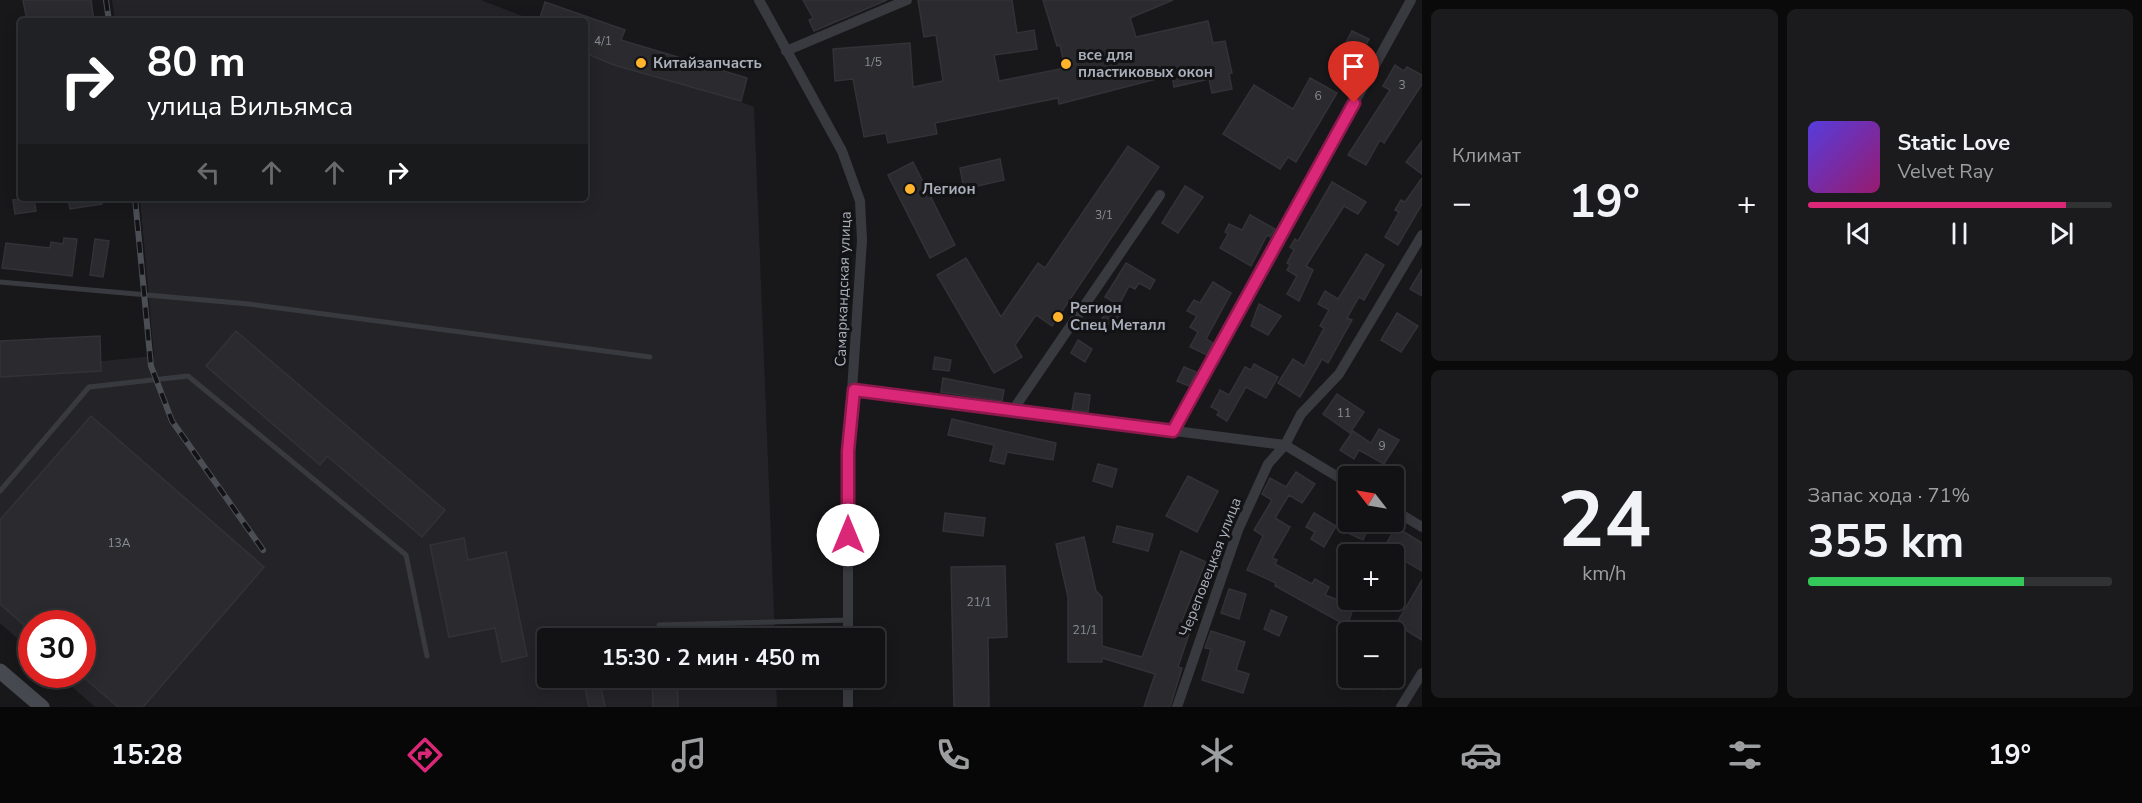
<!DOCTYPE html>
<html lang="ru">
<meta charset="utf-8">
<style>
:root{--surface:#121214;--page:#1b1b1d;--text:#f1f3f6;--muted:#9c9ea0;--line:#313234;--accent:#db2777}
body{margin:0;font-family:"Nunito Sans",sans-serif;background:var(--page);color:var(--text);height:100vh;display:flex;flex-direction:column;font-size:22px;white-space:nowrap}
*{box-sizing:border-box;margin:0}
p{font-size:20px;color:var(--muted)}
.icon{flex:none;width:33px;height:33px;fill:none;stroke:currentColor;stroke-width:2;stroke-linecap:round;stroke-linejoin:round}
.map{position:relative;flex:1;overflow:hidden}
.drawer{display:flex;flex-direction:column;gap:9px;padding:9px;background:#0a0a0b;width:720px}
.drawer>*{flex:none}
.banner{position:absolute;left:18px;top:18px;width:570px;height:183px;border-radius:6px;box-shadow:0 3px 15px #0003,0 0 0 2px var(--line);background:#202124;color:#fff;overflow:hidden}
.needle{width:39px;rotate:301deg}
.tools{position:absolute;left:1338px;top:466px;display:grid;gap:12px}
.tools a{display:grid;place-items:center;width:66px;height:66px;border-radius:6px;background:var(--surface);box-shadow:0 3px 15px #0003,0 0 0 2px var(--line);font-size:30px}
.speed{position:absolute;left:18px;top:610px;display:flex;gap:12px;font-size:30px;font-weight:700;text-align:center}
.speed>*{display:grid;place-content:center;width:78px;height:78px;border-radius:50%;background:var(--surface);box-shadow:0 3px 15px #0003,0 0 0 2px var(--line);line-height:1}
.speed .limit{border:9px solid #d22;background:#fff;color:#111}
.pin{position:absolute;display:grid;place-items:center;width:51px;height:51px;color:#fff;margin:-62px -26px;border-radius:50% 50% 50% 0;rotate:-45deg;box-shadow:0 0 6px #0007}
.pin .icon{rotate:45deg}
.me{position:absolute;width:66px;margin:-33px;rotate:0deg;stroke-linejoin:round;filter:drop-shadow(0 0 4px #0008)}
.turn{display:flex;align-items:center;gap:21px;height:126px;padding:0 30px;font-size:27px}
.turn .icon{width:78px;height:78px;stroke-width:2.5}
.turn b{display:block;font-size:42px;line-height:51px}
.lanes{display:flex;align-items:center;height:57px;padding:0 30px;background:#0003;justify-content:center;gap:30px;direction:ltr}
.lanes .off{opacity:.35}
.big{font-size:45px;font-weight:700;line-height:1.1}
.drawer .tile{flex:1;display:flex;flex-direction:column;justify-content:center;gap:9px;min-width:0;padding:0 21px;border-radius:9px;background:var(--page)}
.drawer .dial{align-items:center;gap:0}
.dial b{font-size:78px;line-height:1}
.song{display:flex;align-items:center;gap:18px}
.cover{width:72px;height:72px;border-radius:9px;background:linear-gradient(135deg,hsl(250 70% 55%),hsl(320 70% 35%))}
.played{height:6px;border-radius:3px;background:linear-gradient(90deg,var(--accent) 85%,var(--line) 85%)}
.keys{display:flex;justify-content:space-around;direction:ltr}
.heat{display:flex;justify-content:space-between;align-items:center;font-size:33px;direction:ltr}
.charge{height:9px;border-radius:4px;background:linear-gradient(90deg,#34c759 71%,var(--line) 0)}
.drawer .tiles{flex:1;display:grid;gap:9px;grid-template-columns:repeat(2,1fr)}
.trip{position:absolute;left:537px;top:628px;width:348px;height:60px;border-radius:6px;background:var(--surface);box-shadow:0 3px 15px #0003,0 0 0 2px var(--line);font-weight:700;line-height:60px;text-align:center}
.dock{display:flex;height:96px;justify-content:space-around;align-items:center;background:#070708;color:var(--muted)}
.dock .icon{width:42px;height:42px}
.dock .current{color:var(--accent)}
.dock b{font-size:27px;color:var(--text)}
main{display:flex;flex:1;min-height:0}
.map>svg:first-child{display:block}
.built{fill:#242428}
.building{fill:#2b2b2f;stroke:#323237;stroke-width:1.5}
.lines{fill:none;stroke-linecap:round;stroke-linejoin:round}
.service{stroke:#393a40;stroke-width:5}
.minor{stroke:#393a40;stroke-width:10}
.secondary{stroke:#464950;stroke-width:15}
.rail-casing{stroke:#4b4e55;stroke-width:6}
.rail{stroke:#131316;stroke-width:4;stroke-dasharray:11;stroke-linecap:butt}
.route-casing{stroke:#8e194d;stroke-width:15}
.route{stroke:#db2777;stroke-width:10}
.poi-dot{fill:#ffb42b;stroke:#131316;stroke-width:2}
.labels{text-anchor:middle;stroke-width:6;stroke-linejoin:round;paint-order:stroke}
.number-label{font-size:12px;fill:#898d97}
.poi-label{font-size:15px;font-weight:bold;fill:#a9afbb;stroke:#131316;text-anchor:start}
.street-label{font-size:15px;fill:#a9afbb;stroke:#131316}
</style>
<main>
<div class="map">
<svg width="1422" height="707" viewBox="0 0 1422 707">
<rect width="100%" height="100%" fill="#18181b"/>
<g class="built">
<path d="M112,0H481L535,21H115Z"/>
<path d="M585,41L754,107L775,639H548V678H776L777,707H95L59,675H82V624H32L31,651L0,623V371L154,356L140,198H585Z"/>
</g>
<g class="building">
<path d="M23,0H91L94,21H27Z"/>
<path d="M803,0H887L814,31L809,20L813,18Z"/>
<path d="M918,0H1012L1017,33L1034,30L1037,49L994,55L999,81L1065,68L1060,45L1057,46L1043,0H1173L1130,18L1136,37L1208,21L1213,43L1225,41L1232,73L1229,74L1232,89L1212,93L1209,79L1174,87L1172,75L1059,104L1058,98L935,123L937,134L888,143L886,133L864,137L853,79L835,81L833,49L910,43L913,87L943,81L936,35L924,37Z"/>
<path d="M545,2L625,30L621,40L747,78L741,101L614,65L585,53V21H539Z"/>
<path d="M1352,31L1369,39L1356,64L1339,55Z"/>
<path d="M1395,65L1404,71L1407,67L1422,75V84L1384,143L1380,140L1366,165L1348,155L1390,90L1383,86Z"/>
<path d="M1310,78L1337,93L1296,162L1288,157L1280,169L1223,134L1254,85L1293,109Z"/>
<path d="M1422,141V174L1406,162Z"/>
<path d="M1128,146L1159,167L1052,326L1036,315L1015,345L1022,357L994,373L937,275L966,258L1001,317L1038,263L1045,268Z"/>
<path d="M1000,159L1004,180L964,189L960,168Z"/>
<path d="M913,162L955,245L930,258L888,175Z"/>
<path d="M1422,178V204L1398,245L1385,237L1399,212L1395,210L1401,200L1405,202Z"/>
<path d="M1332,182L1366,202L1358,214L1344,206L1306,266L1313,270L1299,301L1287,294L1297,276L1287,270L1290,265L1287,263L1294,250L1290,247L1295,239L1298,241Z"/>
<path d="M1185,186L1203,197L1178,233L1162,223Z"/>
<path d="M34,198L36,211L15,214L13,200Z"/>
<path d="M68,198H102V204L70,209Z"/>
<path d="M1250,215L1275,229L1270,237L1267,235L1251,266L1220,248L1228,234L1225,232L1229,224L1242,230Z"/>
<path d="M64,238L77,239L72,276L2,268L6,243L50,248L51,242L63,244Z"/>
<path d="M95,239L109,241L103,277L90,275Z"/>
<path d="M1366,254L1384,265L1364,300L1359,297L1347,318L1352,320L1328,363L1322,359L1300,397L1278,383L1293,359L1304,366L1324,328L1320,326L1329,310L1318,304L1325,291L1338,299Z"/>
<path d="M1126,263L1155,280L1150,289L1139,283L1135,289L1129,286L1119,305L1105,297Z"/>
<path d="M1422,269V296L1410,289Z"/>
<path d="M1213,282L1231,293L1206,339L1213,343L1207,355L1190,347L1198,332L1190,327L1197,316L1187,311L1194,300L1200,303Z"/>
<path d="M1259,304L1281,316L1268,335L1251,326Z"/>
<path d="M1108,308L1125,318L1118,331L1102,319Z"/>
<path d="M1397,313L1418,326L1401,352L1381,340Z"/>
<path d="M236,331L445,510L422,537L327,456L320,465L206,366Z"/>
<path d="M100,336L101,371L0,377V341Z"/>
<path d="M1078,340L1092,349L1085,362L1071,353Z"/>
<path d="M935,357L951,360L949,371L933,369Z"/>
<path d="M1254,364L1278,377L1266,398L1246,387L1227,421L1217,415L1219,411L1211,407L1220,390L1229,395L1245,367L1251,370Z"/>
<path d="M1184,367L1196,372L1189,386L1177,381Z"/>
<path d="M943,378L1004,390L1002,401L941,392Z"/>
<path d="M1075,393L1090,395L1088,412L1072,410Z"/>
<path d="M1337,394L1364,412L1350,433L1323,414Z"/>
<path d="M91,416L264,567L143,707H118L82,676V624H32V632L0,604V520Z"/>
<path d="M952,419L1056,443L1053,460L1007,452L1004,464L990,461L994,445L948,435Z"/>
<path d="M1379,429L1399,440L1384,464L1359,450L1354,459L1340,450L1353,431L1371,443Z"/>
<path d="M1098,464L1117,469L1112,487L1093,481Z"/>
<path d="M1296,472L1315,484L1302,503L1289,495L1275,518L1290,527L1272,558L1277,560L1275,564L1312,584L1315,579L1329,587L1325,595L1354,606L1347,626L1275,586L1276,583L1247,570L1263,536L1254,530L1272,500L1262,494L1270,478L1286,487Z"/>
<path d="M1188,476L1218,491L1197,532L1166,516Z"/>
<path d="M945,513L985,518L983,536L943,531Z"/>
<path d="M1314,513L1336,526L1324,547L1311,539L1315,532L1306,527Z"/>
<path d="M1350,522H1371L1363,540L1346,532Z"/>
<path d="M1117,526L1153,534L1148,551L1113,542Z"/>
<path d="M1396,527L1422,543V571L1383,549Z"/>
<path d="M1084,537L1096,591L1102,597V646L1142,657L1181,551L1206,562L1178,630L1189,634L1178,667L1182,668L1170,707H1144L1155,674L1102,658V662H1068V597L1056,544Z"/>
<path d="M464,538L468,560L506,552L527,656L502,662L495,628L449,637L430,545Z"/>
<path d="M1005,566L1007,637L988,638L989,707H954L951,567Z"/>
<path d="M1422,580V640L1396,624Z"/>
<path d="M1229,589L1246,594L1239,619L1221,613Z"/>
<path d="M1271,610L1287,617L1279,636L1264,629Z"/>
<path d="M1211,631L1245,642L1236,670L1249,674L1243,693L1202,680L1211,649L1205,648Z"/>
<path d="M583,678H599L605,707H589Z"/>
<path d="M652,678H677L678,707H653Z"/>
<path d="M1363,678H1391L1384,690Z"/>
</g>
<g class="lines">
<g class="service">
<path d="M0,282L249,304L650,357"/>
<path d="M0,491L89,387L188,376L406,555L427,656"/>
<path d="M659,625L848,620"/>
</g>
<g class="minor">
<path d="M759,0L842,151L860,201L862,240L848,451V639"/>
<path d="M786,51L907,0"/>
<path d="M854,390L1285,445L1348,483"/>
<path d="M1013,410L1160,195"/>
<path d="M1173,431L1411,0"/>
<path d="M1394,510L1422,527"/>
<path d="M848,707V678"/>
<path d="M1177,707L1238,530L1268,464L1285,445L1301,414L1339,374L1422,235"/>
<path d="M1401,707L1422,673"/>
</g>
<path class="secondary" d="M0,671L42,707"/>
<defs>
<g id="rail">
<path d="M106,0L109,21"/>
<path d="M135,198L151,366L172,421L263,550"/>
</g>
</defs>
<use href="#rail" class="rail-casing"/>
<use href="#rail" class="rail"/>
</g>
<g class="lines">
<defs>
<path id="route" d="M848,535V451L854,390L1173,431L1354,103"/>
</defs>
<use href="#route" class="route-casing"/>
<use href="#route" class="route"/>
</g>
<g class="poi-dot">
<circle cx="641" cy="63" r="6"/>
<circle cx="1066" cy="64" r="6"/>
<circle cx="910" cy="189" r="6"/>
<circle cx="1058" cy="317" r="6"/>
</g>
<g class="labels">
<g class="number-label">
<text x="603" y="45">4/1</text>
<text x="873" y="66">1/5</text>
<text x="1402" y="89">3</text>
<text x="1318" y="100">6</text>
<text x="1104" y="219">3/1</text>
<text x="1344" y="417">11</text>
<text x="1382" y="450">9</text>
<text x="119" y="547">13А</text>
<text x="979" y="606">21/1</text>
<text x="1085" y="634">21/1</text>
</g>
<g class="poi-label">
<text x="1078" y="60">все для<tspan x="1078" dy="17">пластиковых окон</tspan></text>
<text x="653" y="68">Китайзапчасть</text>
<text x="922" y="194">Легион</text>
<text x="1070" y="313">Регион<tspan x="1070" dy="17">Спец Металл</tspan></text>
</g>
<g class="street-label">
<text transform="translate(843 289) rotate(-88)" y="5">Самаркандская улица</text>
<text transform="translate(1210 567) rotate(-69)" y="5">Череповецкая улица</text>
</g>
</g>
</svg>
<div class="tools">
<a><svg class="needle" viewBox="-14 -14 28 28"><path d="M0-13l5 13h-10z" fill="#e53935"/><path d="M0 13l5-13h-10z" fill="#9c9ea0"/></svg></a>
<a>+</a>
<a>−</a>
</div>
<div class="speed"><div class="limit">30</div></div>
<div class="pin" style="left:1354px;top:103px;background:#d93025"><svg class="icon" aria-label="arrive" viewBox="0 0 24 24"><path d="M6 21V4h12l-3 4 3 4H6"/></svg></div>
<svg class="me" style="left:848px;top:535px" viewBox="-20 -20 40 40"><circle r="19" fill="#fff"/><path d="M0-13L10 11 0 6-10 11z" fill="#db2777"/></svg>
<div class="trip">15:30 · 2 мин · 450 m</div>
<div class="banner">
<div class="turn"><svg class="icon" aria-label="right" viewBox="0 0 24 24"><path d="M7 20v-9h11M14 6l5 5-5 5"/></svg><div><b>80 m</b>улица Вильямса</div></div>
<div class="lanes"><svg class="icon off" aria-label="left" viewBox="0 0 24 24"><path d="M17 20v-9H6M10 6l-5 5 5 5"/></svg><svg class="icon off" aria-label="ahead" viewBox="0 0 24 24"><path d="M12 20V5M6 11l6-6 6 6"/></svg><svg class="icon off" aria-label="ahead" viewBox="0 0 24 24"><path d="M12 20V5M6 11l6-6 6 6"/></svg><svg class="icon" aria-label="right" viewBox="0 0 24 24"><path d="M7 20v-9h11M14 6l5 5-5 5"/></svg></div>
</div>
</div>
<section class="drawer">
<div class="tiles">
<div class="tile"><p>Климат</p>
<div class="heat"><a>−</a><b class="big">19°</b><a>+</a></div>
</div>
<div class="tile">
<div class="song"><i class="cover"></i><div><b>Static Love</b><p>Velvet Ray</p></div></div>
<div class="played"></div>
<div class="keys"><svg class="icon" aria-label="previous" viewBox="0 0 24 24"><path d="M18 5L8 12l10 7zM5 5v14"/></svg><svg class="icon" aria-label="pause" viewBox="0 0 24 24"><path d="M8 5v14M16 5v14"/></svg><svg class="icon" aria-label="next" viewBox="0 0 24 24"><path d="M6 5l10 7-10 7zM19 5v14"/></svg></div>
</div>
<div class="tile dial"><b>24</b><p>km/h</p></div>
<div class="tile"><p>Запас хода · 71%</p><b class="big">355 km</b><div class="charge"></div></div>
</div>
</section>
</main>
<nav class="dock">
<b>15:28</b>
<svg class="icon current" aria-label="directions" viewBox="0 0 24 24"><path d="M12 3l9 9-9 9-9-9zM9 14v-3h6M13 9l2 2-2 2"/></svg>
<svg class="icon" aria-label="music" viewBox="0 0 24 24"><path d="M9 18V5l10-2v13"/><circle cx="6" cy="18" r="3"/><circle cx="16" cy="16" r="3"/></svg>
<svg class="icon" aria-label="phone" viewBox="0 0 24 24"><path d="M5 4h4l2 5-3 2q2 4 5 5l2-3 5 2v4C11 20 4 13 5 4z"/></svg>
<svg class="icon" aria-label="climate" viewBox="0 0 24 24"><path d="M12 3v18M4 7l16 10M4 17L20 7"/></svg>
<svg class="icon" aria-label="car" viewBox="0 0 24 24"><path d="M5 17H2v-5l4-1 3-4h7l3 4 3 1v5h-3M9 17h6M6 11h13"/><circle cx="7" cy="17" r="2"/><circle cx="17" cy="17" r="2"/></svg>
<svg class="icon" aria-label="filters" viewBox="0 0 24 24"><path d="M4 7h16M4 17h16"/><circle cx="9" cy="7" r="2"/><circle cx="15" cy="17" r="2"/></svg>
<b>19°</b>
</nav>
